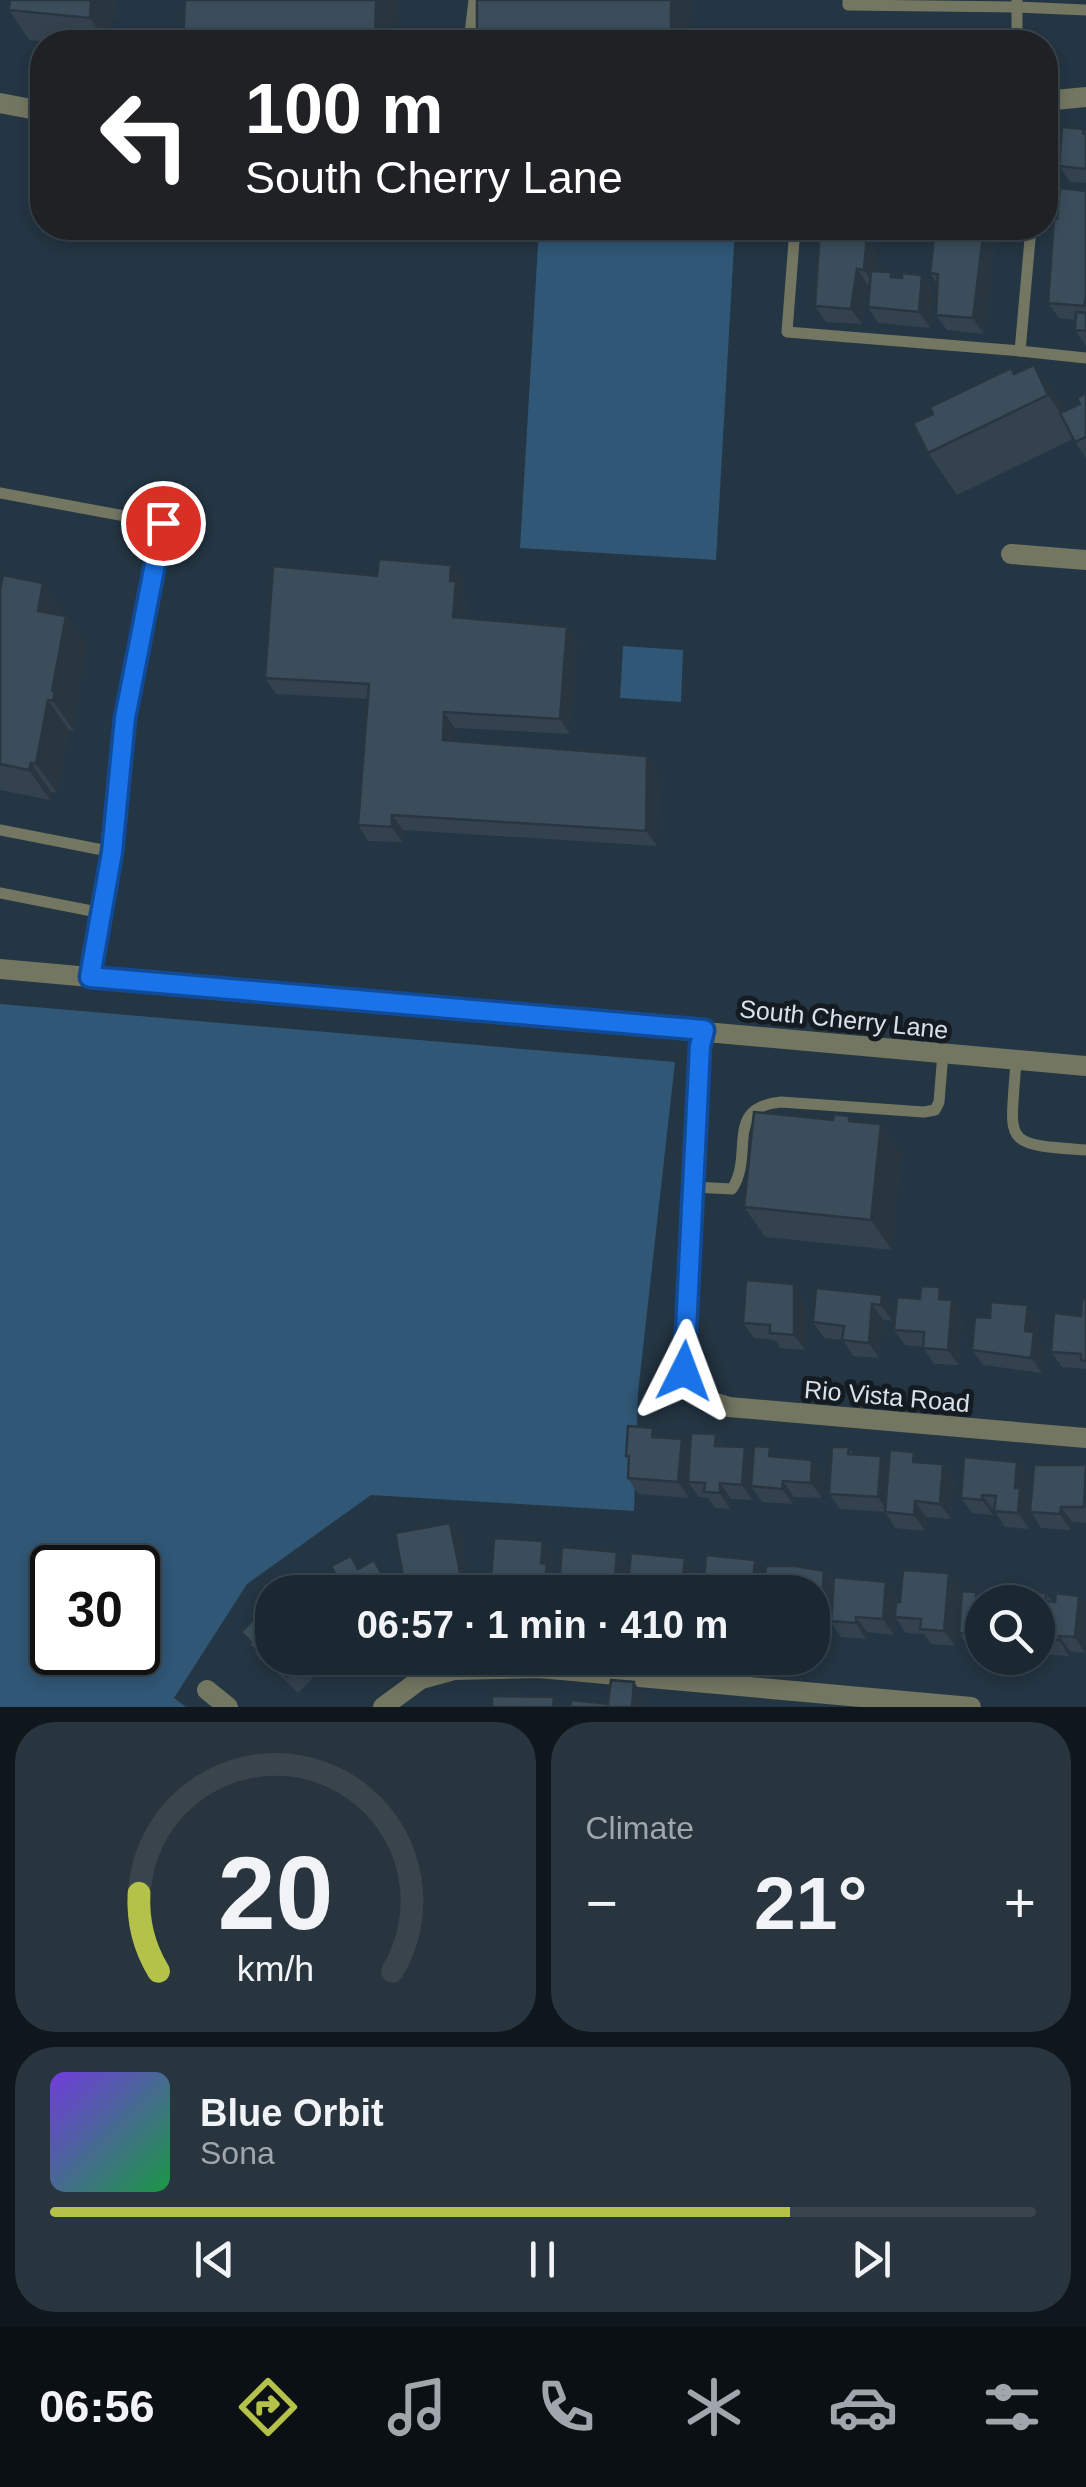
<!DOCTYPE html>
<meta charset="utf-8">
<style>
:root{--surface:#1b2832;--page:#28343e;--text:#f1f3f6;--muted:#a0a6ac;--line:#39444d;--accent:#b5c249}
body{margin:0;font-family:Helvetica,sans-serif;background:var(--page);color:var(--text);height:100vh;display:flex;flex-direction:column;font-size:38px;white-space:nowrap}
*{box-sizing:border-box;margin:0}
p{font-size:32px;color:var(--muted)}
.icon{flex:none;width:55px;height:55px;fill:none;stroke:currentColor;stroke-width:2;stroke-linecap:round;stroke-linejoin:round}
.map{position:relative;height:1707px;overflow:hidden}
.side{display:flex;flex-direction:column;gap:15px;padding:15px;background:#0f161c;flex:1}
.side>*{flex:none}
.top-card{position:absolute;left:30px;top:30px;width:1028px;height:210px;border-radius:40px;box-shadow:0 5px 15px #0003,0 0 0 2px var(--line);background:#202124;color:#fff;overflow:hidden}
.fabs{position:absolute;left:965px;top:1585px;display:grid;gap:20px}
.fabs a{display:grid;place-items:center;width:90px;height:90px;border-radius:50%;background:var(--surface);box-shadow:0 5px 15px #0003,0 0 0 2px var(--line);font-size:50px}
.speed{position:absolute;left:30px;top:1545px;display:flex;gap:20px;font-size:50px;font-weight:700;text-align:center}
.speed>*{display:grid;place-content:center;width:130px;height:130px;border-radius:50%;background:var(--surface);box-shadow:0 5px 15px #0003,0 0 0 2px var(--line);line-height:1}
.speed .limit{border:5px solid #111;border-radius:15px;background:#fff;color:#111}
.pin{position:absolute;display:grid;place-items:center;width:85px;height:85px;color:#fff;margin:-42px;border:5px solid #fff;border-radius:50%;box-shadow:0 2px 10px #0007}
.me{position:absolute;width:110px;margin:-55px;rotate:3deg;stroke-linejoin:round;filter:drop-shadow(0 0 8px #0008)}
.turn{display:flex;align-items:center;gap:35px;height:210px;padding:0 50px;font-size:45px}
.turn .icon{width:130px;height:130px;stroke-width:2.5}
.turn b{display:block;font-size:70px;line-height:85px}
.big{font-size:75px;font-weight:700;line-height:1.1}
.side .widget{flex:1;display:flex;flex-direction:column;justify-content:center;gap:15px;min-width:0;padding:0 35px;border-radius:40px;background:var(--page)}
.side .dial{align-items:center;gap:0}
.dial svg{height:260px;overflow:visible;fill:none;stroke:var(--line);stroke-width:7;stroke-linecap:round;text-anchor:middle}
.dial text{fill:var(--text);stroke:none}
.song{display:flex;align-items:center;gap:30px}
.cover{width:120px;height:120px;border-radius:15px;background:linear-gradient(135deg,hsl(260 70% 55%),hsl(140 70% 35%))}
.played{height:10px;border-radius:5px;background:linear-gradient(90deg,var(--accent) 75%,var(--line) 75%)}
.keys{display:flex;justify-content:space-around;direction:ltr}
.heat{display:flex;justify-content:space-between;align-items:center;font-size:55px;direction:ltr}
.side .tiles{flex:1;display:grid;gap:15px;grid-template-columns:1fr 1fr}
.widget:last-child{grid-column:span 2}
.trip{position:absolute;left:255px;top:1575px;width:575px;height:100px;border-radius:40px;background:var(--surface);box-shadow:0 5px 15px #0003,0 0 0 2px var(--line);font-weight:700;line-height:100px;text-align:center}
.menu{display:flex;height:160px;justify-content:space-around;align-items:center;background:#0b1014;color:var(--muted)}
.menu .icon{width:70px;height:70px}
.menu .on{color:var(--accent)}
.menu b{font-size:45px;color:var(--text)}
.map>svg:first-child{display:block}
.green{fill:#305776;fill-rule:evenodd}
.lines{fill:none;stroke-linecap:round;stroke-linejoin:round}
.service{stroke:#737661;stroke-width:11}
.minor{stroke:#737661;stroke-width:20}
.tertiary{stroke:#737661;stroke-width:20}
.wall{fill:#33424e}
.shaded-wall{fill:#293640}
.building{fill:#3b4d5b;stroke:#293640;stroke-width:2.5}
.route-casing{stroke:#114b97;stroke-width:25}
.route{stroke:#1a73e8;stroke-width:18}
.labels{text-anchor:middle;stroke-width:10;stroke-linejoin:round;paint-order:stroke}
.street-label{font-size:25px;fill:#d8e2eb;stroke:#141c22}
</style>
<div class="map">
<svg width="1086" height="1707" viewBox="0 0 1086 1707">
<rect width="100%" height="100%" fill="#243543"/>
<g class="green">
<path d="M539,228H735L716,560L520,548Z"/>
<path d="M623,646L683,650L681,702L620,698Z"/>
<path d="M0,1004L675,1062L638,1393L634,1511L371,1495L247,1584L174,1698L186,1707H0ZM52,1568H138V1652H52Z"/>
</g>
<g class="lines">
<g class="service">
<path d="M848,0V5L1017,7V0"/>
<path d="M469,42L474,0"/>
<path d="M1017,42V7L1086,10"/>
<path d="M795,228L787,332L1020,351"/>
<path d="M1031,228L1020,351L1086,358"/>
<path d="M0,493L163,523L125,718L113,852"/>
<path d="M0,830L113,852L90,977"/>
<path d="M0,893L102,913"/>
<path d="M1016,1060C1011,1144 999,1144 1086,1150"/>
<path d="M693,1187L732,1189C755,1154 723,1107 781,1102L924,1112L935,1110L939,1102L943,1053"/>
</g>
<g class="minor">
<path d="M1011,554L1086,560"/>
<path d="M704,1030L701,1046L684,1371C692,1400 703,1398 729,1407L1086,1438"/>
<path d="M207,1690L228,1707"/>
<path d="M383,1707L421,1679L454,1670L539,1668L971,1707"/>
</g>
<g class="tertiary">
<path d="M1045,101L1086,97"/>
<path d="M0,103L42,111"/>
<path d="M0,969L1086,1066"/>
</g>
</g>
<g class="wall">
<path d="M10,0H115L111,42H54L29,40L9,10Z"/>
<path d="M1084,129L1086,132V183L1070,182L1059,166Z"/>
<path d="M1086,191V346L1075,330V320L1059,318L1048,303L1057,219Z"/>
<path d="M894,228H996L984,334L947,330L936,315L937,284L930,273L941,232Z"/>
<path d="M872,236V241L878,250L876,271L891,272L895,277L922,275L933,291L930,328L878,323L868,307L870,285H868L862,324L826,322L815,306Z"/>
<path d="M1034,365L1065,410L1080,404L1086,393V458L1073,439L957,495L928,453L933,414L1011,368L1015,374Z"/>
<path d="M377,576L462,580L461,589L466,596L465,618L567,627L578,643L570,734L455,728L454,741L647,756L658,771L657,846L403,830L402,842L368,841L358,825L368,699L276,694L265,678Z"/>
<path d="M0,591L64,613L63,615L66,616L87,646L74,717L76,721L74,731L69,730L57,793L51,792L50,800L0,790Z"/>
<path d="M833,1120L881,1124L901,1154L892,1250L765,1237L744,1207Z"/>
<path d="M794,1284L805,1300V1350L780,1348L775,1340L754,1338L743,1323Z"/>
<path d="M882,1295L892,1310V1321L883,1320L879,1358L853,1356L843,1340L824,1338L813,1322Z"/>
<path d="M1086,1299V1369L1062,1367L1051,1352L1081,1316Z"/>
<path d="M949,1300H952L962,1316L959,1365L934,1364L923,1347L905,1345L894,1330Z"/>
<path d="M1028,1305L1039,1321L1037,1337L1045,1348L1042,1373L983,1365L972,1350L990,1318Z"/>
<path d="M716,1434L724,1446L745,1447L753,1460L776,1457L812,1460L823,1475L822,1498L794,1497L793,1504L762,1502L753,1489V1500L731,1499L730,1509L715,1508L708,1498L699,1497L690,1485L689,1498L638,1494L628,1478L629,1460L626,1456L660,1438L690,1451Z"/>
<path d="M849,1447L853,1454L889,1468L921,1462L943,1464L954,1480L951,1519L926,1517L925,1531L895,1528L885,1512L840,1509L829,1494Z"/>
<path d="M1086,1465V1523L1072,1522L1071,1530L1041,1528L1031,1512L1029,1529L1005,1527L995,1511L993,1510V1515L972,1513L961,1498L1028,1477L1026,1496L1031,1503Z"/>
<path d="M461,1538L471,1592H409L405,1586Z"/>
<path d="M617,1552L628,1567L626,1592H564L559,1585Z"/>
<path d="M554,1557L552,1572L557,1579L556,1592H499L491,1581Z"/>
<path d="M824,1571L834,1584L886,1582L897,1597V1602L960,1589L955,1646L931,1644L924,1634L906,1633L895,1617L896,1612L894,1635L867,1632L866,1639L841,1637L832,1624V1634L812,1633V1592L765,1575Z"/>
<path d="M962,1591L976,1592L979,1596L1012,1599L1014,1602H982V1649L969,1648L959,1633Z"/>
<path d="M1046,1593L1053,1602L1079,1596L1086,1606L1085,1653L1070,1651L1069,1656L1038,1654V1602Z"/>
<path d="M241,1632L272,1658H333L298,1693L268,1663L266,1665L260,1660Z"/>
</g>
<g class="shaded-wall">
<path d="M91,0H115L111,42H107L90,18Z"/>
<path d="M376,0H396L398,3L396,42H375Z"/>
<path d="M671,0H690L692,3V42H671Z"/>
<path d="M861,228H866L872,236V241L878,250L875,285L864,270Z"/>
<path d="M984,228H996L984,334L973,318Z"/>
<path d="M857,269L868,285L862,324L851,309Z"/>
<path d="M922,275L933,291L930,328L919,312Z"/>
<path d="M1034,365L1063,407L1078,437L1048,395Z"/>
<path d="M451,565L462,580L461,589L466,596L464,633L453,617L450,581Z"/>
<path d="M43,583L64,613L59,640L38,611Z"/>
<path d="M66,616L87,646L74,717L76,721L74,731L53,701L52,691Z"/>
<path d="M567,627L578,643L570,734L560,719Z"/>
<path d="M48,700L69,730L57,793L36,764Z"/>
<path d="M444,712L455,728L453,755L443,740Z"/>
<path d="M647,756L658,771L657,846L646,831Z"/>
<path d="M31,763L51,792L50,800L29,770Z"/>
<path d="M392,815L403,830L402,842L392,827Z"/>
<path d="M881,1124L901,1154L892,1250L871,1220Z"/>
<path d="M794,1284L805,1300V1350L794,1335Z"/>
<path d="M940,1287L951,1302L939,1299Z"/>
<path d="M882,1295L892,1310V1321L881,1305Z"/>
<path d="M952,1300L962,1316L959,1365L948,1350Z"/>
<path d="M872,1304L883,1320L879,1358L869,1343Z"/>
<path d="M1028,1305L1039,1321L1037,1337L1045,1348L1042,1373L1031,1358L1025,1331Z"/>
<path d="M716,1434L726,1450L715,1446Z"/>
<path d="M682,1439L693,1455L688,1482L690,1485L689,1498L678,1482Z"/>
<path d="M745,1447L755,1463L751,1486L753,1489V1500L742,1485Z"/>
<path d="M881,1456L892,1472L889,1513L878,1497Z"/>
<path d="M812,1460L823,1475L822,1498L811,1483Z"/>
<path d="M1017,1462L1028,1477L1026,1496L1031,1504L1029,1529L1018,1513L1015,1488Z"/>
<path d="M943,1464L954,1480L951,1519L940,1504Z"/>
<path d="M783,1481L794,1497L793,1504L782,1489Z"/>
<path d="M720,1483L731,1499L730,1509L720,1493Z"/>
<path d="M982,1495L993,1510V1515L982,1500Z"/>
<path d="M915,1501L926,1517L925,1531L914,1515Z"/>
<path d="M1061,1507L1072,1522L1071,1530L1060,1514Z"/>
<path d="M450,1523L461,1538L471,1592H464Z"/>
<path d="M543,1541L554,1557L552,1572L557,1579L556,1592H544L541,1563Z"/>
<path d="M617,1552L628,1567L626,1592H614Z"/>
<path d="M685,1558L695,1573L694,1586L699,1592H687L683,1577Z"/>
<path d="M374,1560L385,1575L394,1592H392Z"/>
<path d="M755,1560L766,1575L764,1592H752Z"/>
<path d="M824,1571L835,1587L831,1621L832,1624V1634L821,1619Z"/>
<path d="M949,1573L960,1589L955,1646L944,1631Z"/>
<path d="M886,1582L897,1597L894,1635L883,1619Z"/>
<path d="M1079,1596L1086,1606V1644H1084L1086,1647L1085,1653L1075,1637Z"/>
<path d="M856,1617L867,1632L866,1639L856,1623Z"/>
<path d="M1059,1636L1070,1651L1069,1656L1059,1640Z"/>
<path d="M634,1682L645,1698L644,1707H632Z"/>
</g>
<g class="building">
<path d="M10,0H91L90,18L9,10Z"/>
<path d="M185,0H376L375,42H183Z"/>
<rect x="477" y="0" width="194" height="42"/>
<path d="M1062,127L1084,129L1083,133L1086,134V169L1059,166Z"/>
<path d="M1060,188L1086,191V296L1084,306L1048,303L1054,219H1057Z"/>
<path d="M820,228H861L860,234L867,235L864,270L857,269L851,309L815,306Z"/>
<path d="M941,228H984L973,318L936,315L938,274L930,273L934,238L940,239Z"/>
<path d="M871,271L891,272V277L902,278V273L922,275L919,312L868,307Z"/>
<path d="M1076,312L1086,313V331L1075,330Z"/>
<path d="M1034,365L1048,395L928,453L913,423L933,414L930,407L1011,368L1014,374Z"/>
<path d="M1086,393V437L1075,442L1060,413L1080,404L1077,398Z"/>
<path d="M379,559L451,565L450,581H456L453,617L567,627L560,719L444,712L443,740L647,756L646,831L392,815V827L358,825L369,684L265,678L273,566L377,576Z"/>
<path d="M3,575L43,583L38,611L66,616L52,691H55L53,701L48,700L36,764L31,763L29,770L0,764V591Z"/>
<path d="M754,1112L833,1120L834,1114L849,1116V1121L881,1124L871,1220L744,1207Z"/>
<path d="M746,1280L794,1284V1335L770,1333V1325L743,1323Z"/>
<path d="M921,1286L940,1287L939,1299L952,1300L948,1350L923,1348L924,1332L894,1330L897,1297L920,1299Z"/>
<path d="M816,1288L882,1295L881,1305L872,1304L869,1343L842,1340L844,1326L813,1322Z"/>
<path d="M1082,1299H1086V1361L1081,1360V1354L1051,1352L1054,1313L1081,1316Z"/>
<path d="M991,1302L1028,1305L1025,1331L1034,1332L1031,1358L972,1350L975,1317L990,1318Z"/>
<path d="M628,1426L653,1428L652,1437L682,1439L678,1482L628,1478L629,1456H626Z"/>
<path d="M691,1433L716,1434L715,1446L745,1447L742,1485L720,1483V1493L704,1492L705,1483L688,1482Z"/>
<path d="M754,1446L770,1447L769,1456L812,1460L811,1483L783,1481L782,1489L751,1486Z"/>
<path d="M832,1447H849L848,1454L881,1456L878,1497L829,1494Z"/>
<path d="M890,1450L914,1452L913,1462L943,1464L940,1504L915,1501L914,1515L885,1512Z"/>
<path d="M964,1457L1017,1462L1015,1488H1020L1018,1513L994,1511L996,1496L982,1495V1500L961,1498Z"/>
<path d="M1034,1465H1086L1084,1507H1061L1060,1514L1030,1512Z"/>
<path d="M450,1523L464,1592H438L436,1580L405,1586L395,1533Z"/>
<path d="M494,1538L543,1541L541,1563L547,1564L544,1592L519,1590L520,1583L491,1581Z"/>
<path d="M562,1547L617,1552L614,1592H588L589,1588L559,1585Z"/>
<path d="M631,1553L685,1558L683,1577H688L687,1592H627Z"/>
<path d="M706,1555L755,1560L752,1592H703Z"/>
<path d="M351,1556L358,1569L374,1560L390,1590L386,1592H318L316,1589L337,1577L331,1566Z"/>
<path d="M766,1566H796L824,1571L821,1619L812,1618V1592H764Z"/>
<path d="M903,1570L949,1573L944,1631L920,1629L921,1619L895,1617L896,1602H900Z"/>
<path d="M834,1577L886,1582L883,1619L856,1617V1623L831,1621Z"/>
<path d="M962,1591L976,1592V1596L1012,1599V1602H982V1635L959,1633Z"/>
<path d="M1029,1591L1046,1593L1045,1601L1055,1602L1056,1593L1079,1596L1075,1637L1059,1636V1640L1038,1639V1602H1028Z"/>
<path d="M262,1611L272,1621V1658H307L287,1677L257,1648L255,1650L249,1644L251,1642L241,1632Z"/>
<path d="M611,1680L634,1682L632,1707H570L571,1700L608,1704Z"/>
<path d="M492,1696L554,1697L553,1707H492Z"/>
</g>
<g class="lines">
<defs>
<path id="route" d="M163,523L125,718L112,852L90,977L704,1030L700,1046L684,1371"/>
</defs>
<use href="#route" class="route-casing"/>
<use href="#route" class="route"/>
</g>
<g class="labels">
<g class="street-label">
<text transform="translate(844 1019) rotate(6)" y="9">South Cherry Lane</text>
<text transform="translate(887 1396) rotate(5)" y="9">Rio Vista Road</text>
</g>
</g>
</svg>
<div class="fabs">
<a><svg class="icon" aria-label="search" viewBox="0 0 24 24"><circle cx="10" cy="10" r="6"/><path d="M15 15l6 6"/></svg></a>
</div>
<div class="speed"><div class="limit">30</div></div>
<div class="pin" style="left:163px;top:523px;background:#d93025"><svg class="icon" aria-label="arrive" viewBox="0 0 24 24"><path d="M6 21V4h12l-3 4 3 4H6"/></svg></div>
<svg class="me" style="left:684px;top:1371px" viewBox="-20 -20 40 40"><path d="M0-17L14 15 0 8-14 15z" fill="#1a73e8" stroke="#fff" stroke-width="4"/></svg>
<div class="trip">06:57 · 1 min · 410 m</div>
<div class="top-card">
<div class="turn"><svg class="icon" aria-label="left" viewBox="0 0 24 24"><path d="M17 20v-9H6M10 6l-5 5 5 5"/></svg><div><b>100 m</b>South Cherry Lane</div></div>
</div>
</div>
<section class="side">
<div class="tiles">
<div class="widget dial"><svg viewBox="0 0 100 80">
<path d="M14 69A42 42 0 1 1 86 69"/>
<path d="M14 69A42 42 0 0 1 8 45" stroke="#b5c249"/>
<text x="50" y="56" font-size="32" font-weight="700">20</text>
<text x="50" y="72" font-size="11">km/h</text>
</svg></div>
<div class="widget"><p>Climate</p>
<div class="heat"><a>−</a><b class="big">21°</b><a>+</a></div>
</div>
<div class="widget">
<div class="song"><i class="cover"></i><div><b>Blue Orbit</b><p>Sona</p></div></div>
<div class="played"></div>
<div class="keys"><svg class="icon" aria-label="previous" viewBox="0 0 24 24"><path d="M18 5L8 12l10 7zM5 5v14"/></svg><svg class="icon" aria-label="pause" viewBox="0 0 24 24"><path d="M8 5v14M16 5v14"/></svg><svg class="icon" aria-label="next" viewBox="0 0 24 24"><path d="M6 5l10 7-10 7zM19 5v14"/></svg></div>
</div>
</div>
</section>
<nav class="menu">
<b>06:56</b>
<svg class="icon on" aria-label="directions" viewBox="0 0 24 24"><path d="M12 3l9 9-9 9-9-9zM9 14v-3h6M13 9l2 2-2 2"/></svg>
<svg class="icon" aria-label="music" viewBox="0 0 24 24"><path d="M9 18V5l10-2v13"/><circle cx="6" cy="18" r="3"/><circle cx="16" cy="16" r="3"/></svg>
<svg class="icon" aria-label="phone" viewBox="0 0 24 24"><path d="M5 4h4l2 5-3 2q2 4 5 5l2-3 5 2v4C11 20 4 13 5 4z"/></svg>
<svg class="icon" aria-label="climate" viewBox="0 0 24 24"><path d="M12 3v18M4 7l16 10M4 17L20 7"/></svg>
<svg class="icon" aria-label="car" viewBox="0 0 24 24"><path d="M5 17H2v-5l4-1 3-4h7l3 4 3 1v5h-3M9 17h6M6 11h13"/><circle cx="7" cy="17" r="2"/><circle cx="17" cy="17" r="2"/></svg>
<svg class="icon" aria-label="filters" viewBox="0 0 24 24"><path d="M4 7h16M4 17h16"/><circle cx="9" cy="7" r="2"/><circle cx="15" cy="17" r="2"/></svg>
</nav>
